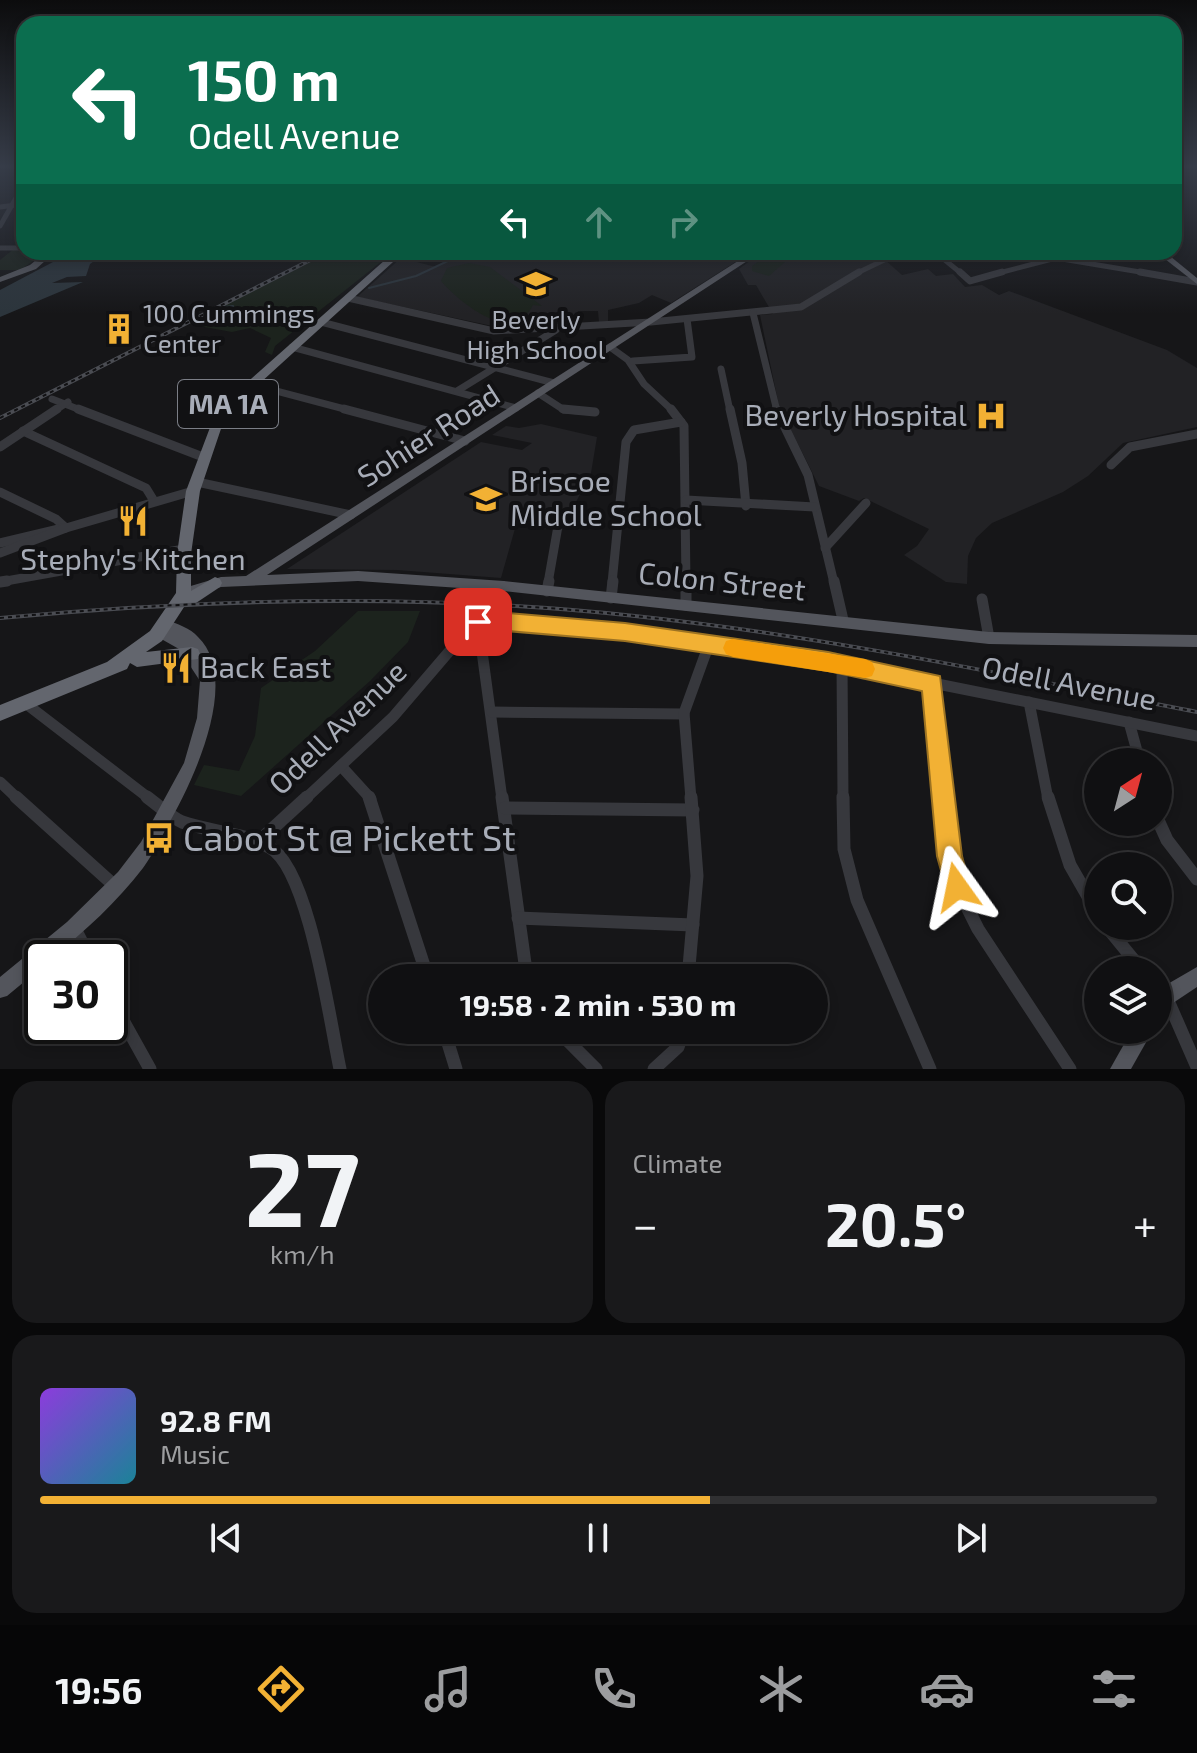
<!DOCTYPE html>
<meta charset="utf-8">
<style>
:root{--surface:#101012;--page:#19191b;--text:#f1f3f6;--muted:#9c9d9f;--line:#303032;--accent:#f2b134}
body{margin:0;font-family:"Exo 2",sans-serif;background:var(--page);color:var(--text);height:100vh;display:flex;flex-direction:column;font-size:30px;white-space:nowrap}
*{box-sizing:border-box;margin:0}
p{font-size:26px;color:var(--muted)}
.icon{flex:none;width:44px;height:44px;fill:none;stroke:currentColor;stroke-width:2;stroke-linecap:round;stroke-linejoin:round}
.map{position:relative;height:1069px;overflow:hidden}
.sheet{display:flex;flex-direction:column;gap:12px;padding:12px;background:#09090a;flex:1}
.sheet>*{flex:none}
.banner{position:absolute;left:16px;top:16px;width:1166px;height:244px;border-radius:24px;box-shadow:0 4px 12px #0003,0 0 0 2px var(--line);background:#0b6e4f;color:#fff;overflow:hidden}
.needle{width:52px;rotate:36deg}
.controls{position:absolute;left:1084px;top:748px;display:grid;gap:16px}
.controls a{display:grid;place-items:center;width:88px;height:88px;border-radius:50%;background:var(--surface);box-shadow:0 4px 12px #0003,0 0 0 2px var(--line);font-size:40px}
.speed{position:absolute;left:24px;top:940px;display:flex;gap:16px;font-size:40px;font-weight:700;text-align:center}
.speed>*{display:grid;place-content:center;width:104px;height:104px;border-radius:50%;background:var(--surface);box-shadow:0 4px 12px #0003,0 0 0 2px var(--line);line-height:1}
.speed .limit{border:4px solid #111;border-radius:12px;background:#fff;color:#111}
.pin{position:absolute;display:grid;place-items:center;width:68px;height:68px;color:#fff;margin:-34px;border-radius:16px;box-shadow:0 4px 12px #0006}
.me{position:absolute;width:88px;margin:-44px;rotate:348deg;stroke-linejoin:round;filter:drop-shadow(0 0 6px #0008)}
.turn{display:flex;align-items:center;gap:28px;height:168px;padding:0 40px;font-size:36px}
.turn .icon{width:104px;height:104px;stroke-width:2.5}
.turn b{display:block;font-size:56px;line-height:68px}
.lanes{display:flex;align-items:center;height:76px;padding:0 40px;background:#0003;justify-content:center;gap:40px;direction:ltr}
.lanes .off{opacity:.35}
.big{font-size:60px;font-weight:700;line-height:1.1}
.sheet .card{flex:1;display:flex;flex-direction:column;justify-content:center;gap:12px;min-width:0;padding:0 28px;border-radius:24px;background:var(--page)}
.sheet .dial{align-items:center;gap:0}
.dial b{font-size:104px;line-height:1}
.song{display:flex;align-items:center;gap:24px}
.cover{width:96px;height:96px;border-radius:12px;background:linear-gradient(135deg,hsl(270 70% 55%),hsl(190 70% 35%))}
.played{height:8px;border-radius:4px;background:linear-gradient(90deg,var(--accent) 60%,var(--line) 60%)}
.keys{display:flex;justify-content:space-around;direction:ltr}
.heat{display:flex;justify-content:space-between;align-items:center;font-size:44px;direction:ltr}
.sheet .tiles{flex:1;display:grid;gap:12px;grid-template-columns:1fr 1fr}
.card:last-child{grid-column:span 2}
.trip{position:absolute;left:368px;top:964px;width:460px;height:80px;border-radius:40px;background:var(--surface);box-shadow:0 4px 12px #0003,0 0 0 2px var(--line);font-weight:700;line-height:80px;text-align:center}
.tabs{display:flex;height:128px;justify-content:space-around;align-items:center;background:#060607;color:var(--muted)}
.tabs .icon{width:56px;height:56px}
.tabs .current{color:var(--accent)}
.tabs b{font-size:36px;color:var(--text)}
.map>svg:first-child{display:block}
.built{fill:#222225}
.green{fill:#1c231d}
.water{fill:#2c353c}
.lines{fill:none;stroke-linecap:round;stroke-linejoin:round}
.stream{stroke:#2c353c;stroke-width:2}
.canal{stroke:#2c353c;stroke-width:4}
.minor-far4{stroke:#37383d;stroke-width:5}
.minor-far3{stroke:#37383d;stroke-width:7}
.minor-far2{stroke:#37383d;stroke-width:9}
.minor-far1{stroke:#37383d;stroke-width:11}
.minor{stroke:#37383d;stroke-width:13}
.major{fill:#53555c;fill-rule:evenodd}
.highway{fill:#63666e;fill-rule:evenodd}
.rail-casing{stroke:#4a4c52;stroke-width:4}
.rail{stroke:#111113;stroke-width:2;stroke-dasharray:4;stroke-linecap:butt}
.route{fill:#f2b134;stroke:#9d7322;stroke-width:2}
.slow{fill:#f59e0b}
.labels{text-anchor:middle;stroke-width:8;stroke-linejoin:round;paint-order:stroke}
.far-poi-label{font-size:26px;fill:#a8adb8;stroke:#111113;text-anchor:start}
.shield{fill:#111113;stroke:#7b7e86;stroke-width:2}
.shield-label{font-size:28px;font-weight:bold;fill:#a8adb8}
.poi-label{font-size:30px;fill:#a8adb8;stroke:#111113;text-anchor:start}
.street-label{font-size:30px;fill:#a8adb8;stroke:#111113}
.near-poi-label{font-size:36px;fill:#a8adb8;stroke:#111113;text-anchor:start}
</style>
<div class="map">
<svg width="1197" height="1069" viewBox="0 0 1197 1069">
<rect width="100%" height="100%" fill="#161618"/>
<g class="built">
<path d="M456,252H751L671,303L652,295L639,303L608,310V322H599L598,311H578L576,324L497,327L357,297L401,258L436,267Z"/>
<path d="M762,252H876L902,275L928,269L936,276L953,274L965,287L982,285L999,295L1009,291L1167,350L1197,368V427L1123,443L1088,476L1063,492L992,523L976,538L968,556L967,584L946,582L904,555L917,546L929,529L864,498L859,501L819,486L779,406L760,315L773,314L756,285H748L739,269Z"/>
<path d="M541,424L597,437L591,473L561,531L516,525L501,578L397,570L287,569L481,442L522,450L532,443L492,435L506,426L519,428Z"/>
</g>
<g class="green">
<path d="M14,249L46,252L20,270H0V260Z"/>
<path d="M330,252H374L382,261L275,346L272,355L265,352L271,338L250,328L232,332L199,326L201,317Z"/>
<path d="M772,252L794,254L769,276L752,271V266Z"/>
<path d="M469,263L490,267L542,306L533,305C512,347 458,301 441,281L447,268Z"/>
<path d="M358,611H420L408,642L370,681L241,796L194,785L204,765L239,771L255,736L261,688L315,651Z"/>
</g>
<path class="water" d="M70,253L101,256L90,264L86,276L67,277L52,283L83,282L0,317V290Z"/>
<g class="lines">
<g class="stream">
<path d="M369,288L416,276L467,252"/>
<path d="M224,307L233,306"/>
</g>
<path class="canal" d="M64,252L66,257"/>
<g class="minor-far4">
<path d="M0,207L24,204"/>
<path d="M0,226L24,184"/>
<path d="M0,248H24"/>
<path d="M378,252L389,262"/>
<path d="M935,252L962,274"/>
<path d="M1026,252L1036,262"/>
<path d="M855,274L901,252"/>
<path d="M995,274L1056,258L1152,274"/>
</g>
<g class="minor-far3">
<path d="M960,272L970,281L1002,272"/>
<path d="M1140,272L1197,282"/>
<path d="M348,298L494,331L651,322L801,307L859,272"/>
<path d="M753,313L777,411"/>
<path d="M321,322L554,383"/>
<path d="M292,347L516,408"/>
<path d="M610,347L628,360L644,384L673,411"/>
<path d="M633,361L692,357L687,319"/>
<path d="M721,369L730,411"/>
<path d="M250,384L352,411"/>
<path d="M457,391L556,330"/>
<path d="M538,393L564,410L580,411"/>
<path d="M52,399L83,411"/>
<path d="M54,411L68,402"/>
</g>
<g class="minor-far2">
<path d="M78,409L203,457"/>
<path d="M344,409L465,441"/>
<path d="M563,409L595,412"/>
<path d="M671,409L684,426L686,583"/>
<path d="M730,409L742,463L746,506"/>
<path d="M776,409L808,475L834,583"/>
<path d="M23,431L146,488L154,501"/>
<path d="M0,447L57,409"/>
<path d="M1111,465L1130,447L1197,434"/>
<path d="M197,482L351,515"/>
<path d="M0,492L56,519L66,528"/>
<path d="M686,500L815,507"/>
<path d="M0,543L63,528"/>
<path d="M825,548L866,503"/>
<path d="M0,553L66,528L193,491"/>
<path d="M0,582L184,549"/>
<path d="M548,583L558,526"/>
<path d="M612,583L626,442L634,430L681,422"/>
</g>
<g class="minor-far1">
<path d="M686,581V605"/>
<path d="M834,581L843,620"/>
<path d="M0,582L7,581"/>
<path d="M547,591L549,581"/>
<path d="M611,598L613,581"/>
<path d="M982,599L989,638"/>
<path d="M478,622L502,799"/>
<path d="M842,664L843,799"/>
<path d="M932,683L944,799"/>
<path d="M1029,702L1048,799"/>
<path d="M25,703L150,799"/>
<path d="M492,712L684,714"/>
<path d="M1129,722L1140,762"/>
<path d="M341,766L371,799"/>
<path d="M0,782L18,799"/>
<path d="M305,799L393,717L471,626L480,621L625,632L828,662L1197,736"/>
<path d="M691,799L684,713L709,644"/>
</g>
<g class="minor">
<path d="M16,797L116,887"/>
<path d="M147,797C158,805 170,817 182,822C211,832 241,832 269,847C309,867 330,1023 340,1069"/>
<path d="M369,797L428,978"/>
<path d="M502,797L527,978"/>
<path d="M843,797L844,849L857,900L930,1069"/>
<path d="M944,797L957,887L978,929L1070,1069"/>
<path d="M1048,797L1070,865L1098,914"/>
<path d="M505,808L693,810"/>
<path d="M1158,820L1167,840L1197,879"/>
<path d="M259,841L307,797"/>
<path d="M518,918L693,925"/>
<path d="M1106,926L1142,970"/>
<path d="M74,927L90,958"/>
<path d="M688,978L697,876L691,797"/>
<path d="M1158,987L1166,996L1197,1067"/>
<path d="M110,997L150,1069"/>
<path d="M444,1030L456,1069"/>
<path d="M557,1030L596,1069"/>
<path d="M654,1069L678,1047L684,1030"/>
</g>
<g class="major">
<path d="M46,252H55L36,269L0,282V277L30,265Z"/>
<path d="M752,252H761L267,575L358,571L504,581L989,632L1197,635V647L989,644L504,591L358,581L221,587L184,598L179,597L178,593L179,589L184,588L221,577L246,576Z"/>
<path d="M1156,252H1165L1197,278V284Z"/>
<path d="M166,620C178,624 190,628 198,637C242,680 192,783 168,825C160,840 153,854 143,868C117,902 85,931 52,958H42V967L7,996L0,998V977L67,922L118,872L141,842L184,763L197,718L200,681L179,649L156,636L154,632L156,628L160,627L161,622Z"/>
<path d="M1197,967V987L1173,1003L1165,1014L1158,1017L1159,989Z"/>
<path d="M1132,1030H1153L1131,1069H1110Z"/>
</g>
<path class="highway" d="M394,252H404L226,414L200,491L191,554V591L215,577L220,579L222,583L220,587L196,603L186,604L162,641L146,652L192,647L198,649L200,654L198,659L137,667L130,663L127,669L0,721V705L107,662L150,631L176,593L177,554L186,491L217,409Z"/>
<defs>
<g id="rail">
<path d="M0,418L326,252"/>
<path d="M0,618C212,598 424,593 635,616C824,636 1011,676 1197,712"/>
</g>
</defs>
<use href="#rail" class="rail-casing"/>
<use href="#rail" class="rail"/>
</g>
<linearGradient id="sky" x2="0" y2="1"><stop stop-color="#0c0c0d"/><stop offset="0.53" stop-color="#363c48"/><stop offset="1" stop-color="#363c48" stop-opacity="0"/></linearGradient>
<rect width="1197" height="314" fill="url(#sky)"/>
<path class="route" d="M497,612L625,623L828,652L940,676L962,856L970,887L966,896L957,900L948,896L937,856L922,691L828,671L625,641L471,628L468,622L471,616Z"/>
<path class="slow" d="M733,639L865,659L872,662L875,669L872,676L865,678L733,657L726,654L723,648L726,641Z"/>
<defs>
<symbol id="school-bare" viewBox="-9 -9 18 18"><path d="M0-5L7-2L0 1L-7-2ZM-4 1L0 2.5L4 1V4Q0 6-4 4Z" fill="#f2b134" stroke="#111113" stroke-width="2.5" paint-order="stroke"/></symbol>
<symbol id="building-bare" viewBox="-9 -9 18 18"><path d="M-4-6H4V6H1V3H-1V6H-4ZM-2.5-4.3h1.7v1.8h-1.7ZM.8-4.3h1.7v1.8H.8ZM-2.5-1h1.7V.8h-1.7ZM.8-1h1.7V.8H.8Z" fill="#f2b134" stroke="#111113" stroke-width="2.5" paint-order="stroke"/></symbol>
<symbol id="hospital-bare" viewBox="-9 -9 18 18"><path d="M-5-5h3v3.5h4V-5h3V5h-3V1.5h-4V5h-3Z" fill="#f2b134" stroke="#111113" stroke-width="2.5" paint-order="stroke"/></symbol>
<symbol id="restaurant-bare" viewBox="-9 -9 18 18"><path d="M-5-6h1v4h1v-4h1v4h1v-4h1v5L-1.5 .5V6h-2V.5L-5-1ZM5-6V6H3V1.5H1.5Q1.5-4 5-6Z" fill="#f2b134" stroke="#111113" stroke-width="2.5" paint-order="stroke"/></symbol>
<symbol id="bus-bare" viewBox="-9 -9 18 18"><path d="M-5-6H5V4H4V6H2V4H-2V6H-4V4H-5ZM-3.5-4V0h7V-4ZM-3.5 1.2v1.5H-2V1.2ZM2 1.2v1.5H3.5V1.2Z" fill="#f2b134" stroke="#111113" stroke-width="2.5" paint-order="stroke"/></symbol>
</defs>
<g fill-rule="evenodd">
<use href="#school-bare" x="514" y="262" width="44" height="44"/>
<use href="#building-bare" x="97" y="307" width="44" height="44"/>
<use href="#hospital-bare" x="969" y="394" width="44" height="44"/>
<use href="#school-bare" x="464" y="477" width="44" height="44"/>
<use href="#restaurant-bare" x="111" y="499" width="44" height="44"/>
<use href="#restaurant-bare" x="154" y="646" width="44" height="44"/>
<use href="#bus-bare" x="137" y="816" width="44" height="44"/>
</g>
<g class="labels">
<g class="far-poi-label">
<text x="143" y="323">100 Cummings<tspan x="143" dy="30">Center</tspan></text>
<text x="536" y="329" text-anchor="middle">Beverly<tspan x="536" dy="30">High School</tspan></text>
</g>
<rect class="shield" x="178" y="380" width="100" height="48" rx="6"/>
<g class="shield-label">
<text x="228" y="414">MA 1A</text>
</g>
<g class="poi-label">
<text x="967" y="426" text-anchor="end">Beverly Hospital</text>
<text x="510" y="492">Briscoe<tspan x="510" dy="34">Middle School</tspan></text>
<text x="133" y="570" text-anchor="middle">Stephy's Kitchen</text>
<text x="200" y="678">Back East</text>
</g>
<g class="street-label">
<text transform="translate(429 436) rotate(-33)" y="10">Sohier Road</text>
<text transform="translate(722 582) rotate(6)" y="10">Colon Street</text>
<text transform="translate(1069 684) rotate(11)" y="10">Odell Avenue</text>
<text transform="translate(338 728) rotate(-44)" y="10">Odell Avenue</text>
</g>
<g class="near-poi-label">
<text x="183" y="851">Cabot St @ Pickett St</text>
</g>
</g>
</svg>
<div class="controls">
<a><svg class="needle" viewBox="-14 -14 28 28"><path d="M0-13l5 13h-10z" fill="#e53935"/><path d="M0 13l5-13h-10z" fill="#9c9d9f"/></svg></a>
<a><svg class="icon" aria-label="search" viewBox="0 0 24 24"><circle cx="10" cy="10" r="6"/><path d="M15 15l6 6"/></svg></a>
<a><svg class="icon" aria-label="layers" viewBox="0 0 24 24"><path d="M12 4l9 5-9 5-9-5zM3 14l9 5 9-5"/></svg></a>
</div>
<div class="speed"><div class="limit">30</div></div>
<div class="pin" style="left:478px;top:622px;background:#d93025"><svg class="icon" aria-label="arrive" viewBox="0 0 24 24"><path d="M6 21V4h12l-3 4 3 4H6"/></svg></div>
<svg class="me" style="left:957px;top:887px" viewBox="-20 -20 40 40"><path d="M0-17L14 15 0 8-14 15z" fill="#f2b134" stroke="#fff" stroke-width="4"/></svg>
<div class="trip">19:58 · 2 min · 530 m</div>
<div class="banner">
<div class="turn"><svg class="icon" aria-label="left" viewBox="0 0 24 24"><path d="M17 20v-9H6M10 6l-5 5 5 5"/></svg><div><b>150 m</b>Odell Avenue</div></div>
<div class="lanes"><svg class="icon" aria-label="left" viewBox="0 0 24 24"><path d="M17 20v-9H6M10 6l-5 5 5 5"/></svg><svg class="icon off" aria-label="ahead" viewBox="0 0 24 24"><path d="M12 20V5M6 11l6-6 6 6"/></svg><svg class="icon off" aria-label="right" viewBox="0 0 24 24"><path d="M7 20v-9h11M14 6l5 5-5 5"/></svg></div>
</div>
</div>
<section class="sheet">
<div class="tiles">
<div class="card dial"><b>27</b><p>km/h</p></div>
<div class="card"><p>Climate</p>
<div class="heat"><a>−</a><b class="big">20.5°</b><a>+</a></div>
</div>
<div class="card">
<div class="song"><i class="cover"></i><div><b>92.8 FM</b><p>Music</p></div></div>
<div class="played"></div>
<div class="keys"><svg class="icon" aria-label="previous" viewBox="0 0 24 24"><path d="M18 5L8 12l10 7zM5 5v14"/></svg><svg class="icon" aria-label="pause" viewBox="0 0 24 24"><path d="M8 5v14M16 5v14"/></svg><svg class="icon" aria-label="next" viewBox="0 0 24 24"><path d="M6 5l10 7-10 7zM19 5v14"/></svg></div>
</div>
</div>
</section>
<nav class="tabs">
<b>19:56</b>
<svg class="icon current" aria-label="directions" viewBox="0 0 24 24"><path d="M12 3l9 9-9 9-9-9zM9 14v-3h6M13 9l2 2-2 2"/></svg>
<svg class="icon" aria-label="music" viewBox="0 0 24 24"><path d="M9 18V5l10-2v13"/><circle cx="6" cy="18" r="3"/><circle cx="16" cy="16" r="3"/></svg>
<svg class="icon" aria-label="phone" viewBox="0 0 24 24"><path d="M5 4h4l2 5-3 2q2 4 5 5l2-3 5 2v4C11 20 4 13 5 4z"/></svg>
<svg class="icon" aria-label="climate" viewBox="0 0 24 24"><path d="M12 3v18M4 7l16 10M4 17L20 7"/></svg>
<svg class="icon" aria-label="car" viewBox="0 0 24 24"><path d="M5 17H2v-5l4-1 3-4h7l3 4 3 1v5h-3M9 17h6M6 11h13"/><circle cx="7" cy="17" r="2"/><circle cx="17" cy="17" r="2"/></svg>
<svg class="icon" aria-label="filters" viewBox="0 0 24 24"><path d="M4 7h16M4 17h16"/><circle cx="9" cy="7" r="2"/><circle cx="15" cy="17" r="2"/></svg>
</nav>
